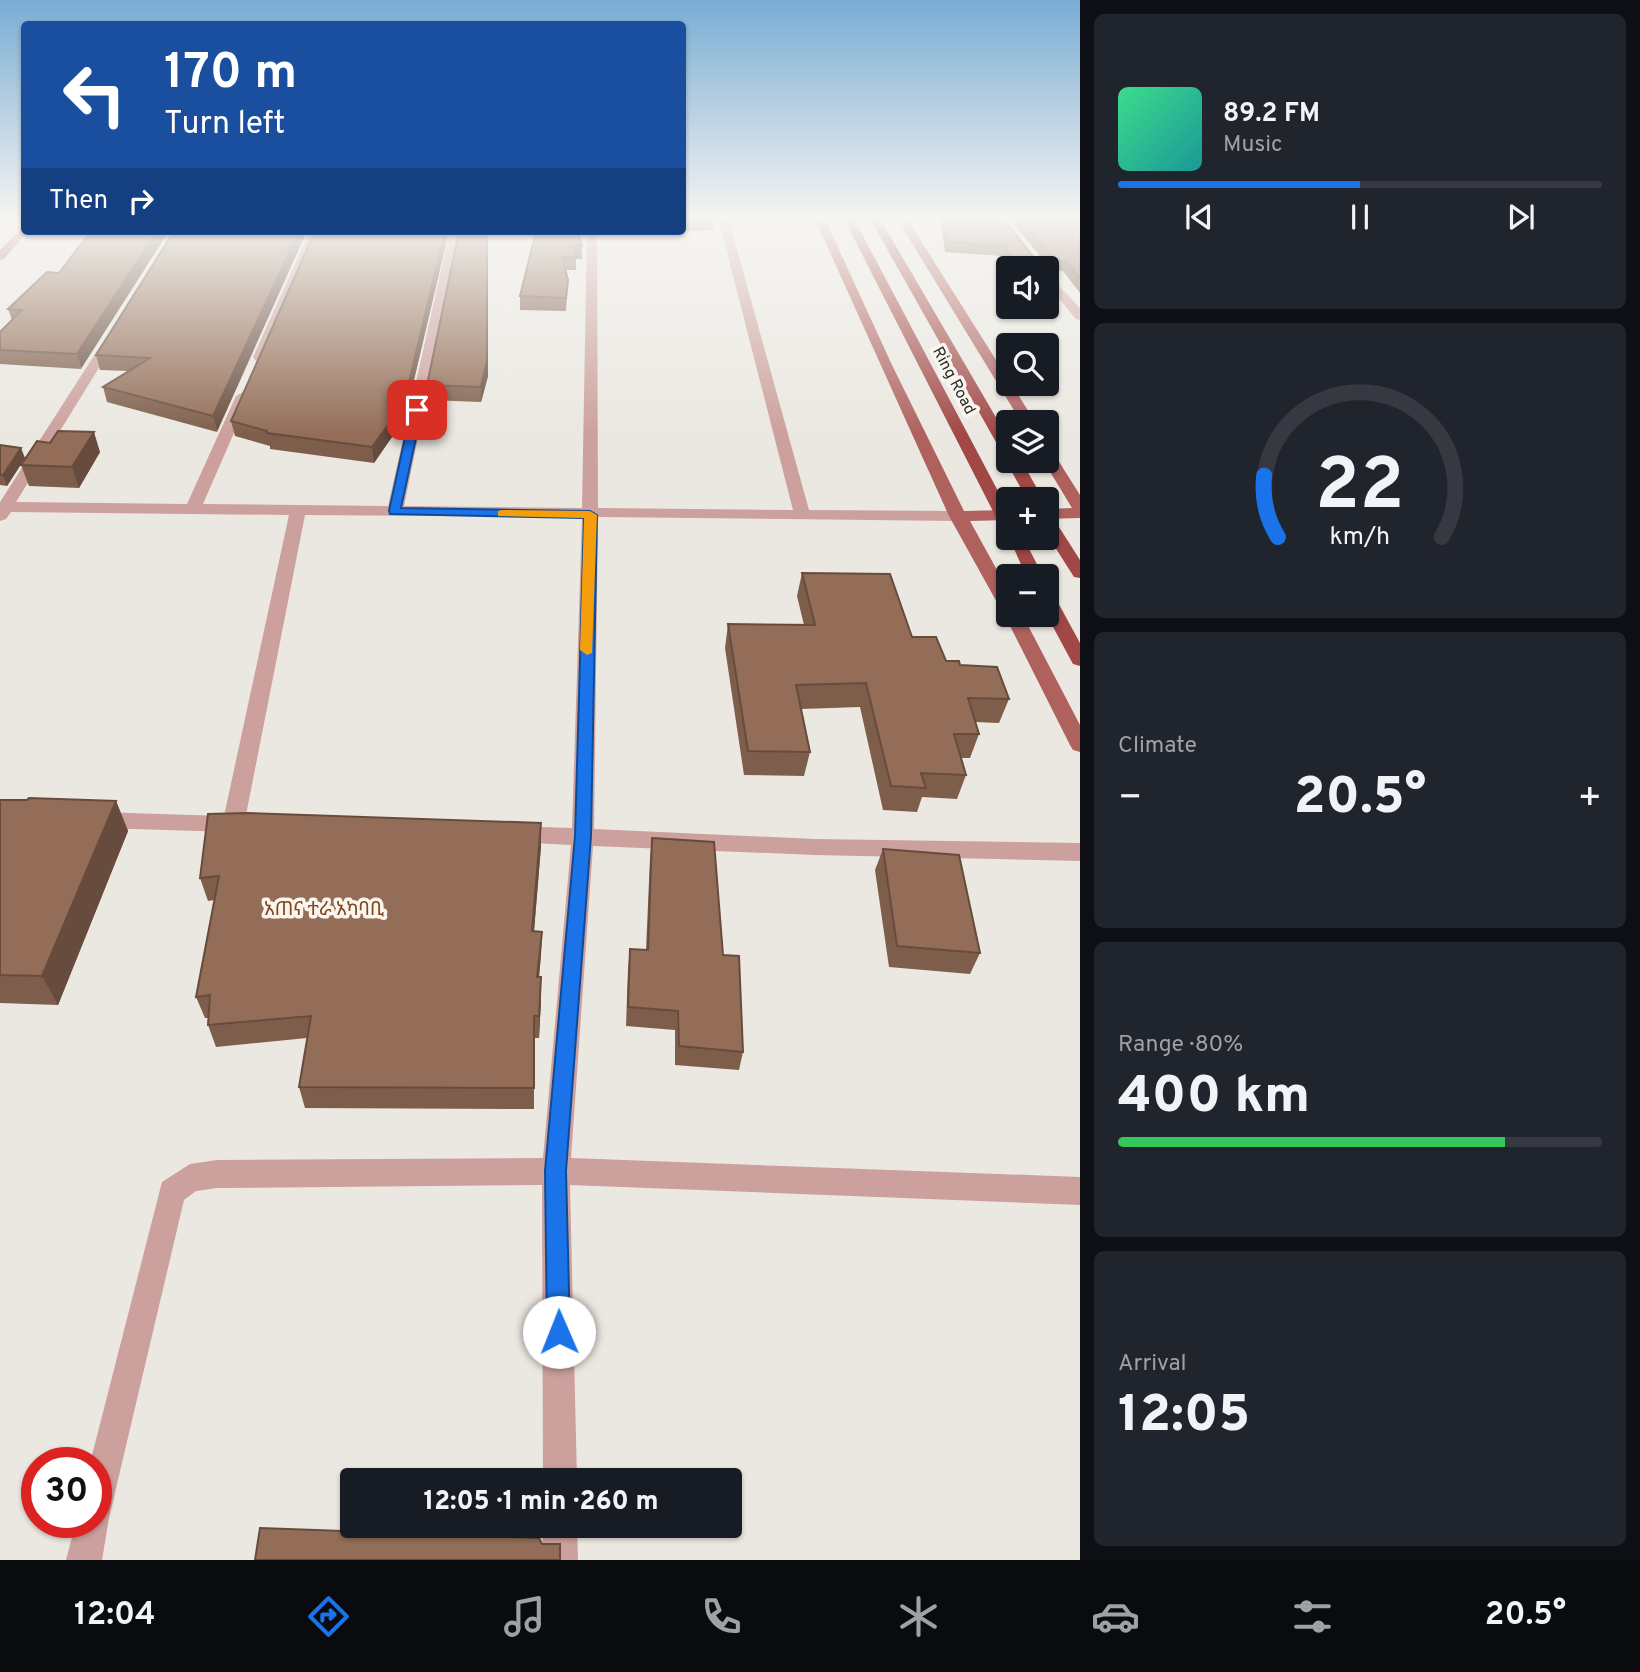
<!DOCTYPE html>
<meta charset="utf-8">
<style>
:root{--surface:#171b24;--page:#20242c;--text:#f1f3f6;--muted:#9ea1a6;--line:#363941;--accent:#1a73e8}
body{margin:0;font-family:Overpass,"Noto Sans Ethiopic",sans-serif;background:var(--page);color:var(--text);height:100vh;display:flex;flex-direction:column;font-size:26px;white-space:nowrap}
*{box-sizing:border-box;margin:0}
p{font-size:23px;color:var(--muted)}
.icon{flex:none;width:38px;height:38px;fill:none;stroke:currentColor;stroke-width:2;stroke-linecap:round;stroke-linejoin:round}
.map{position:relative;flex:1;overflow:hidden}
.drawer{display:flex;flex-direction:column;gap:14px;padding:14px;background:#0d0f14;width:560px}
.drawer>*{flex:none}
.hud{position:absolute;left:21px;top:21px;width:665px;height:214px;border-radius:7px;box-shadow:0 2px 5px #0004;background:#1a4fa0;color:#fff;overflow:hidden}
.controls{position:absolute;left:996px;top:256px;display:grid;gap:14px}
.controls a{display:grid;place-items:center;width:63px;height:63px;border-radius:7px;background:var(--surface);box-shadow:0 2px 5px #0004;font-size:35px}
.speed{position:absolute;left:21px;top:1447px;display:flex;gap:14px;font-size:35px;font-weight:700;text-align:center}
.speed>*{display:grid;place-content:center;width:91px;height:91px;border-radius:50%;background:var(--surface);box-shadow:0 2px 5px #0004;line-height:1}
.speed .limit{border:10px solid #d22;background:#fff;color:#111}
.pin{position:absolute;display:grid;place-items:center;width:60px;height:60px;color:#fff;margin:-30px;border-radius:14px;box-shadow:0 4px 10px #0006}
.me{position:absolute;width:77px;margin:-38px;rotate:359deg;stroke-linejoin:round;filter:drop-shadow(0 0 5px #0008)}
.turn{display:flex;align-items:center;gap:24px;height:147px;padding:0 28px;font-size:32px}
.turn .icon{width:91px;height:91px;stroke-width:2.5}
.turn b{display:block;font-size:49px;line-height:60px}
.then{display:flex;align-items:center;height:66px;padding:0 28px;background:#0003;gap:14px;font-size:26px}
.big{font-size:52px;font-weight:800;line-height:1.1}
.drawer .card{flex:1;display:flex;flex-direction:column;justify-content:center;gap:10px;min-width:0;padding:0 24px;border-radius:10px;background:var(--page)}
.drawer .dial{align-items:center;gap:0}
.dial svg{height:182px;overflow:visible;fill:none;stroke:var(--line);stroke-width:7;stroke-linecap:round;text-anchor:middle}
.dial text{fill:var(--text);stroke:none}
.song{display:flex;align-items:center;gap:21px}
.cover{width:84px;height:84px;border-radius:10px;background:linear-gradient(135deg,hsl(150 70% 55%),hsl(180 70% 35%))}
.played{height:7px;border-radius:4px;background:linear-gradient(90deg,var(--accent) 50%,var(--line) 50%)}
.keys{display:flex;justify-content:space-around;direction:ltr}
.heat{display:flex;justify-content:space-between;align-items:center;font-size:38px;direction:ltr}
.charge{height:10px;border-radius:5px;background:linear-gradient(90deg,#34c759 80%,var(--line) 0)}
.trip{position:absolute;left:340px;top:1468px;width:402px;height:70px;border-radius:7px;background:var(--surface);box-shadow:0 2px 5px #0004;font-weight:800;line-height:70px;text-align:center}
.menu{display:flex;height:112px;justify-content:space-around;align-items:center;background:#090b0e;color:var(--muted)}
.menu .icon{width:49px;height:49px}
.menu .on{color:var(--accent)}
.menu b{font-size:32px;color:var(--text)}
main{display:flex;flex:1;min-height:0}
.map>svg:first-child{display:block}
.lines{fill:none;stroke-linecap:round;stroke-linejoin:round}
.minor{fill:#cca09c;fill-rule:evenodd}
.major{fill:#ae615d;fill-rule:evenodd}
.highway{fill:#a14846;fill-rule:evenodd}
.wall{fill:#7e5e4b}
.shaded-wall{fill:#674c3d}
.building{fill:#936d57;stroke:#674c3d;stroke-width:2}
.route{fill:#1a73e8;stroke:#114b97;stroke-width:2}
.slow{fill:#f59e0b}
.labels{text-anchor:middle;stroke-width:7;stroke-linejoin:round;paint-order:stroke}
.far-street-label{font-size:16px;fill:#2c2b28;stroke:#f8f6ee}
.neighbourhood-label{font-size:19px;fill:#83451e;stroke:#f8f6ee}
</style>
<main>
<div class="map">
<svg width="1080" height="1560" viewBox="0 0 1080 1560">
<rect width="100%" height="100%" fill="#ebe8e1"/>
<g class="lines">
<g class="minor">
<path d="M718,217H728L809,510L957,511L965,516L957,521L598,517L594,829L815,839L1080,843V861L815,855L593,846L571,1158L1080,1177V1205L570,1185L577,1480H543L542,1185L217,1188L196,1191L184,1200L109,1518L102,1560H66L76,1522H96V1463H90L162,1182L190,1164L217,1160L543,1158L571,845L513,842L505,840L502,834L505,828L513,826L572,828L582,517L305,515L245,820L247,824L244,830L233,832L97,828L89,826L86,820L89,814L97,812L224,816L289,515L11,512L6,519L0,521V502L106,337L112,333L118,337L16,502L187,504L236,396L243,392L250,396L203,504L388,506L450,231H460L404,506L582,508L587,231H597L598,508L793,510Z"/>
<path d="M310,231H320L267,357L260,361L255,360L253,357Z"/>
<path d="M1046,272L1080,308V320L1076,319L1046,283Z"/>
<path d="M543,1526H577L578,1560H542Z"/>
</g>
<g class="major">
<path d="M814,217H824L892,365L964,511L1008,510V520L970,521L1008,590V614H1022L1080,725V752L1073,750L1070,745L1004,614L1006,611L999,606L949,516Z"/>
<path d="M896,217H906L1008,379V383H1011L1035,422H1021Z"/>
<path d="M24,226V231H28L4,259L0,260V250Z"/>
<path d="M1046,448L1051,449L1080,495V518L1046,519V509L1072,508L1043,460H1046Z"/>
</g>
<g class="highway">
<path d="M843,217H853L1008,510V530L1000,525Z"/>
<path d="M869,217H879L1008,438V455L1001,451Z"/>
<path d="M1008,457V460H1021L1043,499H1027L1005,460Z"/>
<path d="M1046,514L1052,516L1080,560V578L1074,577L1046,533Z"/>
<path d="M1008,535L1023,537L1043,576H1026Z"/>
<path d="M1046,592L1055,597L1080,643V666L1073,664L1046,614Z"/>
</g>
</g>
<g class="wall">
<path d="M682,217L714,218L713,230L682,231Z"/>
<path d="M940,217H1002L1036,260L1044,261L1008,217H1080V293L1063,271L1048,270L1049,266L1046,263L1045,268H1009L1002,256L945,252Z"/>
<path d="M174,231L217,432L107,402L103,387L129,371L100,370L96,355Z"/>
<path d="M315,231H449L405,418L374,463L270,449V446L235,436L231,421Z"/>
<path d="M488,231V376L481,402L428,400L427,385Z"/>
<path d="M536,231L582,246V259H576V270H565L568,280L566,311L520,310V296Z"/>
<path d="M59,273L81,369L0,364V332L12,320L8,309Z"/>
<path d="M0,445L25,458L7,486L0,485Z"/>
<path d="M100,452L79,488L29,486L21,465Z"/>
<path d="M802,573L912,637L946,661L960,665L1009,699L999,723L975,722L979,734L970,758H961L966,775L957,799L922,797L917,812L883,810L860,707L801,709L810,752L804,776L744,775L725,648L728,624L804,625L797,596Z"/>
<path d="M0,800L116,801L128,831L58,1005L0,1003Z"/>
<path d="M541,823V846L534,932H542L541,954L539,977L541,999L539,1038H534V1109L305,1108L299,1087L307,1038L216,1047L208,1025V1018H205L196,997L215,900L208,901L200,878Z"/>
<path d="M652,838L723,955L743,1052L739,1070L675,1065V1030L626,1026L628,969L630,949L646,950L650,858Z"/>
<path d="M883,849L980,953L970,974L889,967L875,870Z"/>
</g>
<g class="shaded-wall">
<path d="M157,231H169L81,369L77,354Z"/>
<path d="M299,231H307L217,432L213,416Z"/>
<path d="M445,231H449L405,418L374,463L372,447Z"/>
<path d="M488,231V376L481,402V387Z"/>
<path d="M94,432L100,452L79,488L72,467Z"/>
<path d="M21,448L25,458L7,486L3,475Z"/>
<path d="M116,801L128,831L58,1005L42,976Z"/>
<path d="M541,823V846L532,954V931Z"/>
<path d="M542,932L541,954L537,999V977Z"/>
<path d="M541,977V999L539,1038V1016Z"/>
</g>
<g class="building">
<path d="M682,217H713L714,218L682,219Z"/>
<path d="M944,217H1002L1036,260L1047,261L1014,260L1005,246L948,242Z"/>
<path d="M1019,217H1080V279L1066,261L1051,260L1052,256Z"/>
<path d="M91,231H157L77,354L0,350V332L22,310L8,309L47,272L59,273Z"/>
<path d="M174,231H299L213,416L103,387L150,358L96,355Z"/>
<path d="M315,231H445L404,403L372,447L267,433V431L231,421Z"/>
<path d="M459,231H487V361L481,387L427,385Z"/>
<path d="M536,231H577L582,246H575L576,257H562L568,280L566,298L520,296Z"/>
<path d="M58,431L94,432L72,467L21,465L37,441L50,443Z"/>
<path d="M0,445L21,448L3,475H0Z"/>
<path d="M802,573L890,574L912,637H936L946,661H959L960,665L997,667L1009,699L968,698L979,734H954L966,775L921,773L926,788L891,786L866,683L796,685L810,752L748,751L728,624L815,625Z"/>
<path d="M29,798L116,801L42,976L0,975V800H27Z"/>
<path d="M248,813L541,823L532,931L542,932L537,977H541L539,1016H534V1088L299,1087L311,1016L208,1025L210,995L196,997L219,876L200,878L208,814Z"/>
<path d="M652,838L714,842L723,955L739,956L743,1052L679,1046L678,1011L628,1007L630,949L648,950Z"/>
<path d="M883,849L959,855L980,953L897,946Z"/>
<path d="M260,1528L539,1538L542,1544H560V1560H255Z"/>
</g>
<linearGradient id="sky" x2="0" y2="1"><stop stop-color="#79acd4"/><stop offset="0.5" stop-color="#f6f5f2"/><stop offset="1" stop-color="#f6f5f2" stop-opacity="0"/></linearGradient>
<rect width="1080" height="435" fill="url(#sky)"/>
<path class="route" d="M417,406L422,410L401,508L590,511L597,515L591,836L566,1171L570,1332L567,1341L559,1344L550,1341L547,1332L545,1171L575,836L584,518L390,514L389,511L411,410Z"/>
<path class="slow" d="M502,510L590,511L597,515L592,653L587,655L580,650L584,518L498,516V511Z"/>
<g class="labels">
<g class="far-street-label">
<text transform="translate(955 380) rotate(62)" y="6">Ring Road</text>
</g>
<g class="neighbourhood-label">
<text x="324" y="915">አጠና ተራ አካባቢ</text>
</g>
</g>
</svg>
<div class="controls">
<a><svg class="icon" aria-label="sound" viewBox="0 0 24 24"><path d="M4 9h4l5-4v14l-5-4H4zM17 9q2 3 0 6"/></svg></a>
<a><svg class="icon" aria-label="search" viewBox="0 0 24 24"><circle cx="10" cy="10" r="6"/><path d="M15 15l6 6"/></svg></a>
<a><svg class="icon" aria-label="layers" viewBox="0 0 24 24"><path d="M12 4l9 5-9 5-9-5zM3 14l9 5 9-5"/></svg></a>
<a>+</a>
<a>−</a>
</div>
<div class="speed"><div class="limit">30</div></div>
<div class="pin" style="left:417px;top:410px;background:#d93025"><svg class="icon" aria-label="arrive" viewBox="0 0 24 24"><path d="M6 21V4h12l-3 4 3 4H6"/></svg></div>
<svg class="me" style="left:559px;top:1332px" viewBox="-20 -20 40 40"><circle r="19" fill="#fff"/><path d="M0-13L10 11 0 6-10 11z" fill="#1a73e8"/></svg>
<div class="trip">12:05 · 1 min · 260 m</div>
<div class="hud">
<div class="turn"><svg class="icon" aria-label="left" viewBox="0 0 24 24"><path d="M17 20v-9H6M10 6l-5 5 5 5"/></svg><div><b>170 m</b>Turn left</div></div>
<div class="then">Then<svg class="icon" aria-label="right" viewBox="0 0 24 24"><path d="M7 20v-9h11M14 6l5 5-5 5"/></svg></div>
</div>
</div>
<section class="drawer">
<div class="card">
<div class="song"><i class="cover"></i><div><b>89.2 FM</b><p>Music</p></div></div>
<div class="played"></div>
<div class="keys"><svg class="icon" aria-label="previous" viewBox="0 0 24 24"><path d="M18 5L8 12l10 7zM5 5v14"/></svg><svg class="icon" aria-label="pause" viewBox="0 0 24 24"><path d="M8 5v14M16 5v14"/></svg><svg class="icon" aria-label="next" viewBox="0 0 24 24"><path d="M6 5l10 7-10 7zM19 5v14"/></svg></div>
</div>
<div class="card dial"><svg viewBox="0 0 100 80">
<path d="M14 69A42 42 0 1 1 86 69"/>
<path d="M14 69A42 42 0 0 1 8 42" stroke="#1a73e8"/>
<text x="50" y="56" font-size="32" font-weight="700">22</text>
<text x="50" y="72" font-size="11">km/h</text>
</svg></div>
<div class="card"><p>Climate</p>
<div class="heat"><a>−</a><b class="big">20.5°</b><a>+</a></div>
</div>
<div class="card"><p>Range · 80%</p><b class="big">400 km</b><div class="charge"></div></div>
<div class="card"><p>Arrival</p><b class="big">12:05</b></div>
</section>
</main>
<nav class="menu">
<b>12:04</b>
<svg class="icon on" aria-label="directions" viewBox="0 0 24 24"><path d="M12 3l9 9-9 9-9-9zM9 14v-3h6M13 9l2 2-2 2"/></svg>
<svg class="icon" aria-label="music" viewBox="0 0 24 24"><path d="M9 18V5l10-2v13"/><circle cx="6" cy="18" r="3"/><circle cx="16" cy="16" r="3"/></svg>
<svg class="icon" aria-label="phone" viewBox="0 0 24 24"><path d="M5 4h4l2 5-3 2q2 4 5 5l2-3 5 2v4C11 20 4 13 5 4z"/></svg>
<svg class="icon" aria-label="climate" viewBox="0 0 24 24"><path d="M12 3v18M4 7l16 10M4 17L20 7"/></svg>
<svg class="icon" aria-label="car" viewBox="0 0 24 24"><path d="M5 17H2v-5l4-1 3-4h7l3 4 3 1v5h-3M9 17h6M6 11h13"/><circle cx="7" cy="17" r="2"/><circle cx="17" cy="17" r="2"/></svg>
<svg class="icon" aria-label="filters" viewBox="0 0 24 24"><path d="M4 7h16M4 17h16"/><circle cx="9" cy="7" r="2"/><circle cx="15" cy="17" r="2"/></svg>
<b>20.5°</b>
</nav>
